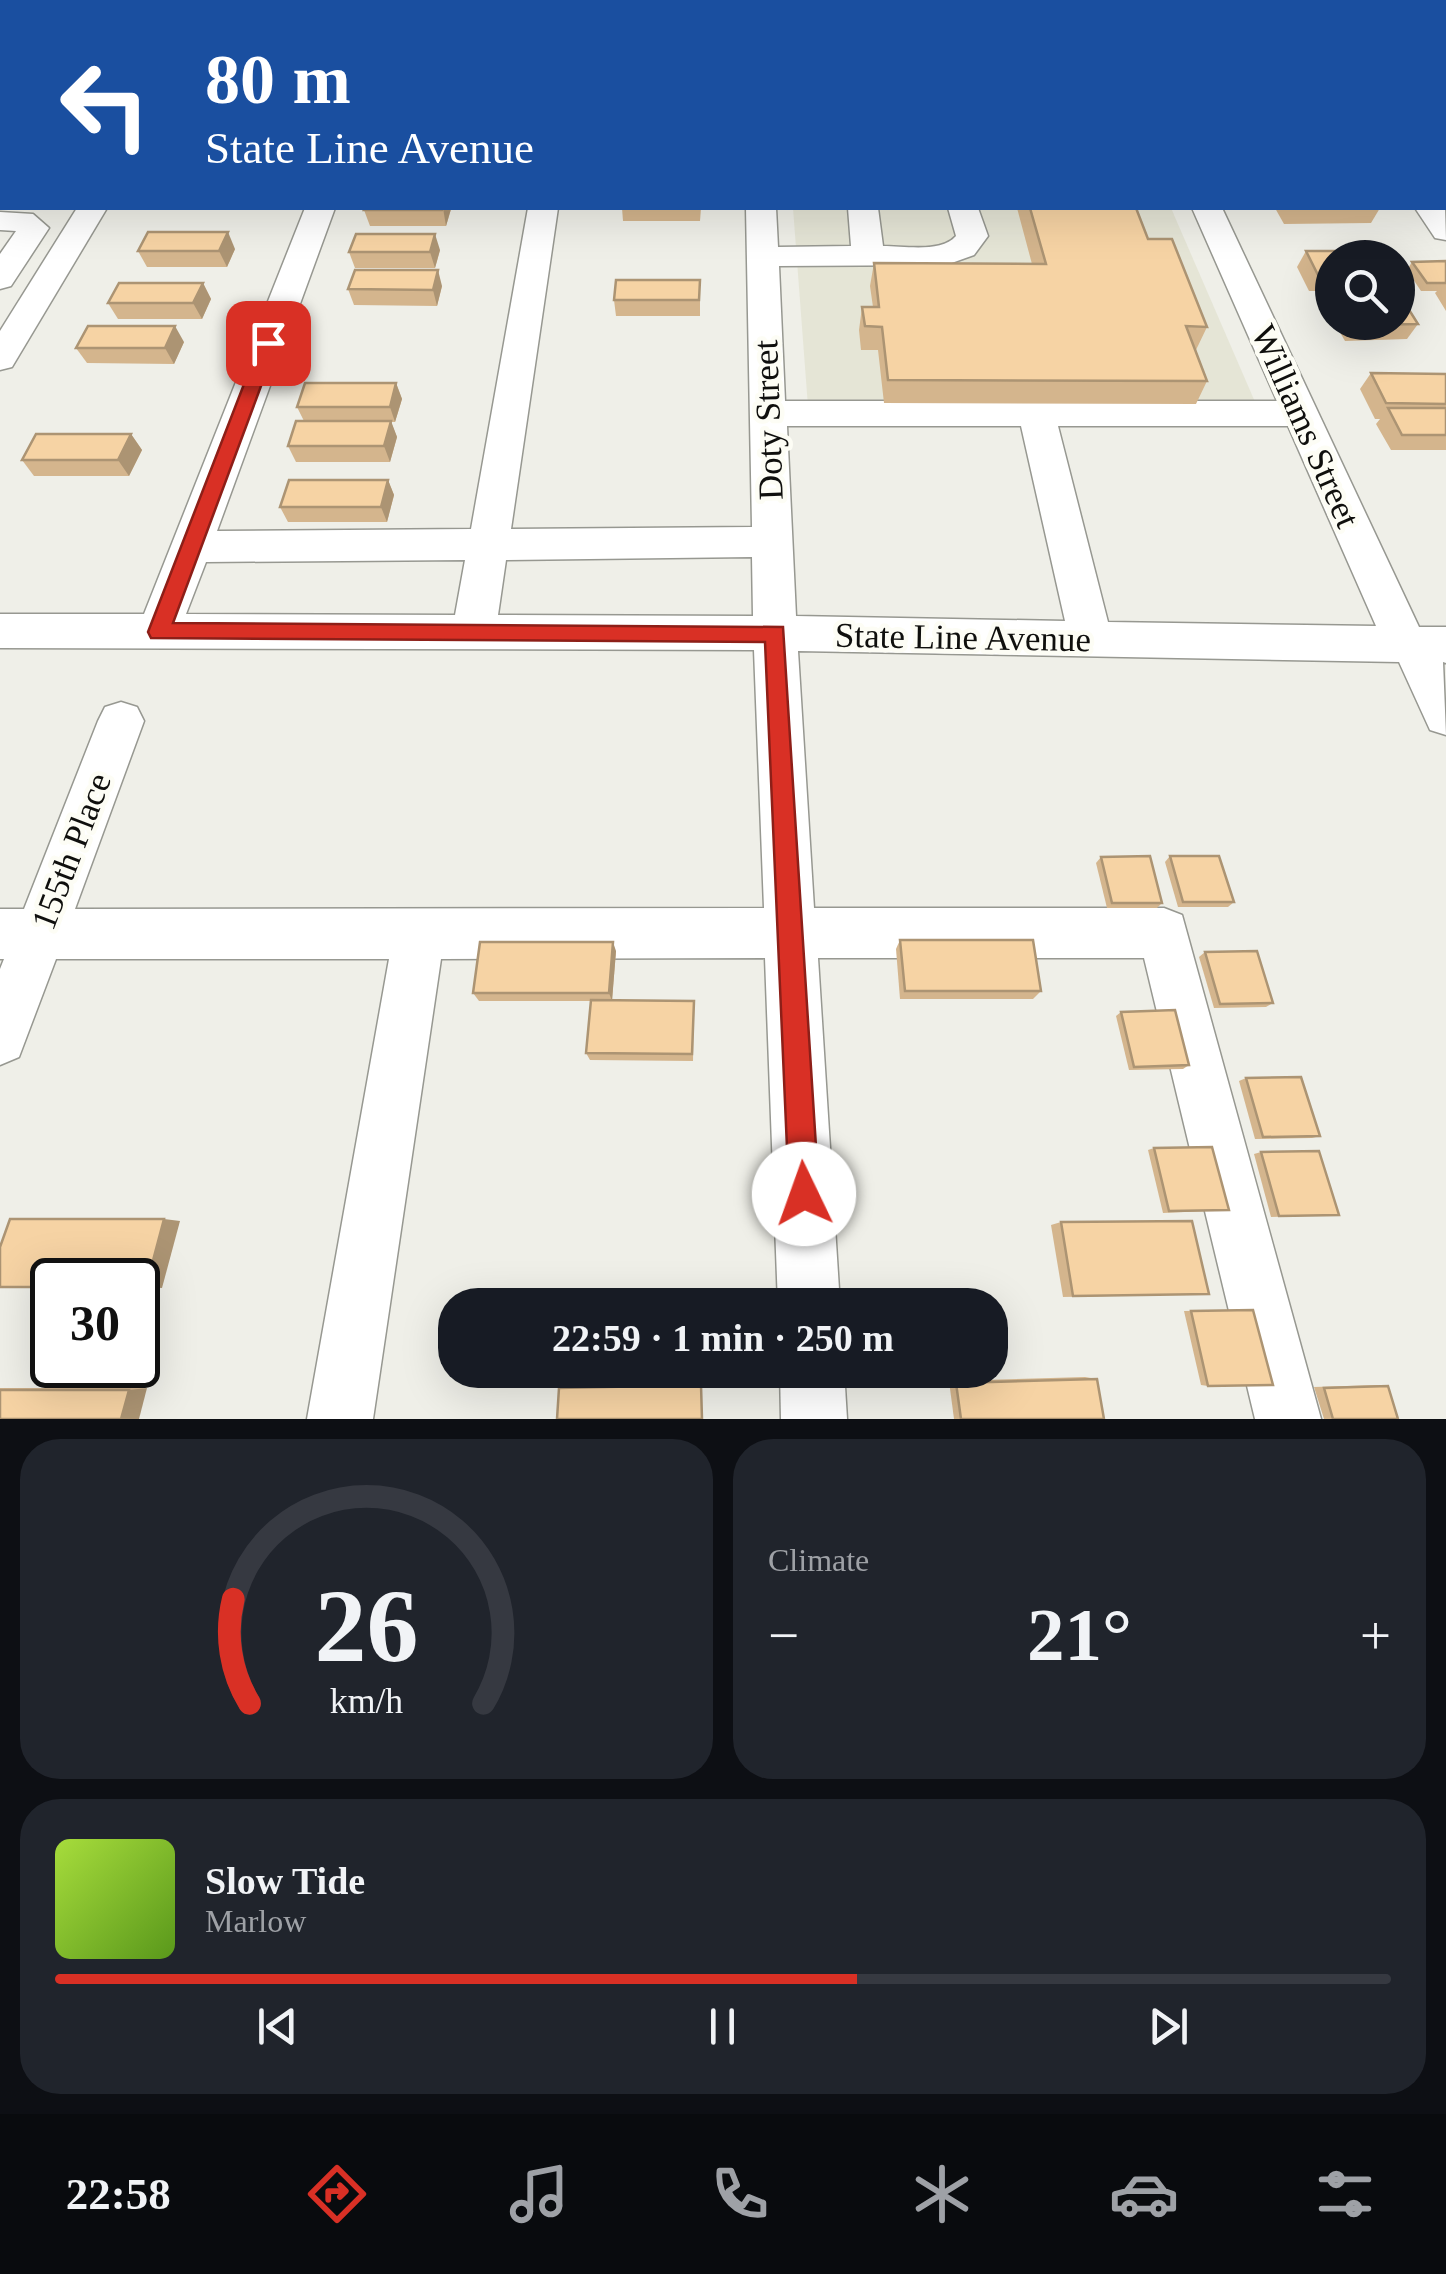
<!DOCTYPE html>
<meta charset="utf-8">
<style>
:root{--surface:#171b24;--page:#20242c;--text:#f1f3f6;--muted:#9ea1a6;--line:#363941;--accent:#d93025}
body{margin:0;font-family:Georgia,serif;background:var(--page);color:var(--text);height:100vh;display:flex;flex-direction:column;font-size:38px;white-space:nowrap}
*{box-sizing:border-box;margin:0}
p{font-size:32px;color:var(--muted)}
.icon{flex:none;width:55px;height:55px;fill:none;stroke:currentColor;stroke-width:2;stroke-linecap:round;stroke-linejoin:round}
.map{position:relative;height:1419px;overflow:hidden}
.side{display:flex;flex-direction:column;gap:20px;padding:20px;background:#0d0f14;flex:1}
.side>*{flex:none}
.banner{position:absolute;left:0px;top:0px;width:1448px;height:210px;box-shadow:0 10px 40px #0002;background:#1a4fa0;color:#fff;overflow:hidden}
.controls{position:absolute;left:1315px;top:240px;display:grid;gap:20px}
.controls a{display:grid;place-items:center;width:100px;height:100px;border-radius:50%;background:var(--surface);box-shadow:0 10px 40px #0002;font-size:50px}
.speed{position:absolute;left:30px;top:1258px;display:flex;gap:20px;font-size:50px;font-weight:700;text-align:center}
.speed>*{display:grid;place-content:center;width:130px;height:130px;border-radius:50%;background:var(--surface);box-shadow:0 10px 40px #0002;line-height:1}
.speed .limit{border:5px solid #111;border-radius:15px;background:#fff;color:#111}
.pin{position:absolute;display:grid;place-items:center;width:85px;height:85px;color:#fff;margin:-42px;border-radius:20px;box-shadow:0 5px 15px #0006}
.me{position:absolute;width:110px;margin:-55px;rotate:357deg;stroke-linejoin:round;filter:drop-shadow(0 0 8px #0008)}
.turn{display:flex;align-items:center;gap:35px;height:210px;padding:0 40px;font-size:45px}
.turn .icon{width:130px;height:130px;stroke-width:2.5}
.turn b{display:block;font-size:70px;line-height:85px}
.big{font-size:75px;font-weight:700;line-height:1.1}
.side .card{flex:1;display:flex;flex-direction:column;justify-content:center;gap:15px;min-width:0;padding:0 35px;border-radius:40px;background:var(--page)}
.side .dial{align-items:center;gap:0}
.dial svg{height:260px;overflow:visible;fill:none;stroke:var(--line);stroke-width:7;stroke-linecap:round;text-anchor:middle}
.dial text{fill:var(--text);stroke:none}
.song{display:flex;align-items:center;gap:30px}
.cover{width:120px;height:120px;border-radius:15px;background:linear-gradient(135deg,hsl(80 70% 55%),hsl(90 70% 35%))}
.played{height:10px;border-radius:5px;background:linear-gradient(90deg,var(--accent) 60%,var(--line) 60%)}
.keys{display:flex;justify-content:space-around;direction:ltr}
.heat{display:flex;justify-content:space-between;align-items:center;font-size:55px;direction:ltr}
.side .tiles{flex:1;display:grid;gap:20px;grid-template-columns:1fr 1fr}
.card:last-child{grid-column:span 2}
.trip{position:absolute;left:438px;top:1288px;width:570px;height:100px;border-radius:40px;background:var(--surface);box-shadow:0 10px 40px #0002;font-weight:700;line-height:100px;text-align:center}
.menu{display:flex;height:160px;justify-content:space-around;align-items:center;background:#090b0e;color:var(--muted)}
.menu .icon{width:70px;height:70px}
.menu .on{color:var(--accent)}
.menu b{font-size:45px;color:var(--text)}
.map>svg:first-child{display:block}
.built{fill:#e5e5d6}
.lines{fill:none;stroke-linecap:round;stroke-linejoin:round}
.minor-casing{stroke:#979891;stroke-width:3}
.minor{fill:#fff;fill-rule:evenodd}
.wall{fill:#d4b58d}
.shaded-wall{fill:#ac9473}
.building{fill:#f6d3a4;stroke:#ac9473;stroke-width:2.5}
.route{fill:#d93025;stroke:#8d1f18;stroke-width:2.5}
.labels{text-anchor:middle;stroke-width:9;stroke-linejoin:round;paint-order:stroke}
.street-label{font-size:35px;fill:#0f0f0d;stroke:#fdfdf5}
</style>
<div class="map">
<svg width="1446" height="1419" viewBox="0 0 1446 1419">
<rect width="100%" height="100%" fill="#efefe8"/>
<g class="built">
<path d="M43,0H1446V24L1445,2H41Z"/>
<path d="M793,208H1171L1262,418L809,420Z"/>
</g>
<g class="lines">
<defs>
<g id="minor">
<path d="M627,0H765L766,2H629Z"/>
<rect x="853" y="0" width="24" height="2"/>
<path d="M1101,0H1125L1126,2H1102Z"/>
<path d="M1343,0H1368L1369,2H1345Z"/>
<rect x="1445" y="15" width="1" height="16"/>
<path d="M2,42V60L0,61V43Z"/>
<path d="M77,208H107L12,367L0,370V331Z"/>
<path d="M305,208H335L217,531L471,529L528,208H558L511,529L752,527L746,208H776L778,247L851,246L848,208H878L883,246C905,246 941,253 956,236L948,208H978L988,236L974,255L946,265L779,266L785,401H1277L1192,208H1222L1419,627H1446V663L1443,662L1446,735L1430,730L1399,662L798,651L814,908H1164L1182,915L1321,1419H1255L1144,958H818L840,1305H778L765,958L441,959L373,1419H307L389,959H56L19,1057L0,1065V969L4,959H0V909H24L98,721L105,707L121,702L137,707L144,721L75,909L764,908L754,650L0,648V614H144ZM787,426H1021L1065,621L796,616ZM1058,426H1288L1376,626L1108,622ZM752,557L753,616L498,615L506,560ZM465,560L455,615L186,614L206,562Z"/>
<path d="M1415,208H1445L1446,240L1435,238Z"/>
<path d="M0,212L33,214L49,228L11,286L0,289V254L16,231L0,230Z"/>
<path d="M780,1370H844L847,1419H781Z"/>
</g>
</defs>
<use href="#minor" class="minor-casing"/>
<use href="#minor" class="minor"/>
</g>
<g class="wall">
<path d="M56,0H186L184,2H57Z"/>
<path d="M422,0H609V2H423Z"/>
<rect x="791" y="0" width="58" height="2"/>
<path d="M1145,0H1217L1216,2H1146Z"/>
<path d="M1258,0H1315V2H1259Z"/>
<path d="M365,208H450L451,209L446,226H370L364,210Z"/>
<path d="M622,208H701L700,221H623Z"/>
<path d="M1017,208H1136L1148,239L1207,327L1196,350L1207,381L1196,404L884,403L878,350H861L859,330L862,307H873L870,286L874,263L1032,264Z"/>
<path d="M1275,208H1380L1371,223L1284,224Z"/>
<path d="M235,249L227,267H147L138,251Z"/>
<path d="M440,250L435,268H355L349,252Z"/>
<path d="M1306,251L1332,258V291H1309L1297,267Z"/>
<path d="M1446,261V311L1435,293L1437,291H1421L1407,270L1412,262Z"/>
<path d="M700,280V316H616L614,300Z"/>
<path d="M203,283L211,299L202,319H118L108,303Z"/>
<path d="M442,286L437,306L354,305L348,289Z"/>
<path d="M1334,322H1398L1418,324L1407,339L1345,341Z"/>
<path d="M184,342L174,364L87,363L76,348Z"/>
<path d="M1371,373L1446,374V450H1391L1376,424L1380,419H1375L1360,389Z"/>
<path d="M396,383L402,399L395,422H391L397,437L390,462H296L288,446L304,421L297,407Z"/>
<path d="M131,434L142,450L129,476H34L22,460Z"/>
<path d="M388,480L394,495L387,522H288L280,507Z"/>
<path d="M1170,856L1234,902L1228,907H1178L1165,862Z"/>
<path d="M1101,857L1162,903L1157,908H1107L1096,863Z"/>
<path d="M900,940L1041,991L1033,999H900L896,949Z"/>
<path d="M616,951L612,1000L694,1001L693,1061L590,1060L586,1053L591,1001H479L473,993Z"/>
<path d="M1205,952L1273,1003L1266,1007L1214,1008L1199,957Z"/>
<path d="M1121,1012L1189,1065L1183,1069L1129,1070L1116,1016Z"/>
<path d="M1246,1078L1320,1136L1312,1138L1255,1139L1239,1081Z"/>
<path d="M1154,1148L1229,1210L1163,1213L1148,1150Z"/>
<path d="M1261,1152L1339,1215L1271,1217L1254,1154Z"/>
<path d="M1061,1222L1209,1294L1063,1297L1051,1225Z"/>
<path d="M1253,1310L1208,1386L1201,1385L1184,1311Z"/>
<path d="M1085,1377L1097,1379L1104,1419H954L949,1381Z"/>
<path d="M702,1383V1419L559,1388L564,1386Z"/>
<path d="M1378,1385L1388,1386L1398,1419H1324L1314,1387Z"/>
<path d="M0,1388H147L0,1419Z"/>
</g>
<g class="shaded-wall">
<path d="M168,0H186L184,2H169Z"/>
<path d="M443,208H450L451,209L446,226Z"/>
<path d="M228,232L235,249L227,267L219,251Z"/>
<path d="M435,234L440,250L435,268L430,252Z"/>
<path d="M438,270L442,286L437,306L433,290Z"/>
<path d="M203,283L211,299L202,319L193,303Z"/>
<path d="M175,326L184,342L174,364L165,348Z"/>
<path d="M396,383L402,399L395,422L390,407Z"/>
<path d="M391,421L397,437L390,462L384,446Z"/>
<path d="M131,434L142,450L129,476L118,460Z"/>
<path d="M388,480L394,495L387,522L381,507Z"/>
<path d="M613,942L616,951L612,1001L609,993Z"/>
<path d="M164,1219L180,1221L162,1288L146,1287Z"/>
<path d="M147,1388L139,1419H121L129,1390Z"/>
</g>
<g class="building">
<path d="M365,208H443L442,210H364Z"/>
<path d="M1030,208H1136L1148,239H1172L1207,327L1186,326L1207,381L888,380L882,327L865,326L862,307H879L874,263L1046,264Z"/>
<path d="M148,232H228L219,251H138Z"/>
<path d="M356,234H435L430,252H349Z"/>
<path d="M1306,251H1388L1392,258H1332V275H1318Z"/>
<path d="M1446,261V283H1427L1412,262Z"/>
<path d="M355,270H438L433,290L348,289Z"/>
<path d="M616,280H700L699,300H614Z"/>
<path d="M119,283H203L193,303H108Z"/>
<path d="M1398,297H1401L1418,324L1355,325L1354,322H1398Z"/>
<path d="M88,326H175L165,348H76Z"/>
<path d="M1371,373L1446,374V404L1386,403Z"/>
<path d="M305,383H396L390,407H297Z"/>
<path d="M1388,408H1446V435H1402Z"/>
<path d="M296,421H391L384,446H288Z"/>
<path d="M36,434H131L118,460H22Z"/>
<path d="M289,480H388L381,507H280Z"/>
<path d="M1150,856L1162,903H1112L1101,857Z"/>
<path d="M1170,856H1219L1234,902H1183Z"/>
<path d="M900,940H1033L1041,991H905Z"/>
<path d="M480,942H613L609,993H473Z"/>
<path d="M1257,951L1273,1003L1220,1004L1205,952Z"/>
<path d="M591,1000L694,1001L692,1054L586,1053Z"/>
<path d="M1175,1010L1189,1065L1134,1067L1121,1012Z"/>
<path d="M1301,1077L1320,1136L1263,1137L1246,1078Z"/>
<path d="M1212,1147L1229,1210L1169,1211L1154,1148Z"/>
<path d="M1319,1151L1339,1215L1279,1216L1261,1152Z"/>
<path d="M10,1219H164L146,1287H138V1280H52V1287H0V1247Z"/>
<path d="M1192,1221L1209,1294L1073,1296L1061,1222Z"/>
<path d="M1253,1310L1273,1385L1208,1386L1191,1311Z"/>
<path d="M1097,1379L1104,1419H961L956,1383Z"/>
<path d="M701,1385L702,1419H557L559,1388Z"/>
<path d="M1388,1386L1398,1419H1333L1324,1388Z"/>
<path d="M0,1390H129L121,1419H0Z"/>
</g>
<path class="route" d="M268,338L277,343L173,623L783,627L819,1194L815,1204L804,1209L794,1204L789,1194L765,642L151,638L148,632L260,343Z"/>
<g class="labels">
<g class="street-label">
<text transform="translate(768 420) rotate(-92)" y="12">Doty Street</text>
<text transform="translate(1306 426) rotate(66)" y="12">Williams Street</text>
<text transform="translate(963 637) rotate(1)" y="12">State Line Avenue</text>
<text transform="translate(71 851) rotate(-69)" y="12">155th Place</text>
</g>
</g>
</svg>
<div class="controls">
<a><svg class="icon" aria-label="search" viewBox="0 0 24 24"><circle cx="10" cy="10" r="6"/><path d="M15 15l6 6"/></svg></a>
</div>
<div class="speed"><div class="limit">30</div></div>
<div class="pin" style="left:268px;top:343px;background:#d93025"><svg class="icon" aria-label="arrive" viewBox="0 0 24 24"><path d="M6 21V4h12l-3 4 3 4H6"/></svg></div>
<svg class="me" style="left:804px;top:1194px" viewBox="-20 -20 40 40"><circle r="19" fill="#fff"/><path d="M0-13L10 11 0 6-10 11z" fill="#d93025"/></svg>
<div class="trip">22:59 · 1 min · 250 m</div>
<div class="banner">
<div class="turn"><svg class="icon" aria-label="left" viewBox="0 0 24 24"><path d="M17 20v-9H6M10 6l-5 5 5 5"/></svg><div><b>80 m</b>State Line Avenue</div></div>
</div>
</div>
<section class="side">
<div class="tiles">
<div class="card dial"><svg viewBox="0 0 100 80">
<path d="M14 69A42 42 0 1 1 86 69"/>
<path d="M14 69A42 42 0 0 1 9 37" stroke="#d93025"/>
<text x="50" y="56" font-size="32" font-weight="700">26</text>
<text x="50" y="72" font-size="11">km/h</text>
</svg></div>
<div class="card"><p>Climate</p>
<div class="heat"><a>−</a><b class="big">21°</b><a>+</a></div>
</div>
<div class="card">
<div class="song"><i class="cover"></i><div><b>Slow Tide</b><p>Marlow</p></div></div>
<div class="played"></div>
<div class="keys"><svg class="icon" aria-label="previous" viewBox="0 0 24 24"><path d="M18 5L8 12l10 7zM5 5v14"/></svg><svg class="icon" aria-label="pause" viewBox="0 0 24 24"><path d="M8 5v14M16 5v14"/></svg><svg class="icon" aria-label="next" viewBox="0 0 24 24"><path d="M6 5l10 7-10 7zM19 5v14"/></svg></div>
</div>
</div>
</section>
<nav class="menu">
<b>22:58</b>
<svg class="icon on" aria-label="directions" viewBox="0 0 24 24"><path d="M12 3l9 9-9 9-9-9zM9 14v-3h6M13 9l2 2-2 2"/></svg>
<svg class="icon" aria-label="music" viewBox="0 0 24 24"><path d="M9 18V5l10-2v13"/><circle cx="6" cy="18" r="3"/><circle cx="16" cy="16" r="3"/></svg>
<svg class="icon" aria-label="phone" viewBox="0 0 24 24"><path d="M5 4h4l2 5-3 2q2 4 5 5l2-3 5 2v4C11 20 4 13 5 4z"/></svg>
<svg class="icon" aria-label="climate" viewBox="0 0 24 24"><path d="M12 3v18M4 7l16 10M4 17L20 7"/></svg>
<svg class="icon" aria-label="car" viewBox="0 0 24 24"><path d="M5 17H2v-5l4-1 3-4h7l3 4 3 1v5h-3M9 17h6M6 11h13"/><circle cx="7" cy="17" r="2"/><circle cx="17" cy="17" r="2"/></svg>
<svg class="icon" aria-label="filters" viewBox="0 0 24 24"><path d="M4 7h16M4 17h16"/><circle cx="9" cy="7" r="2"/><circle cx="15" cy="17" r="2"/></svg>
</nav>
